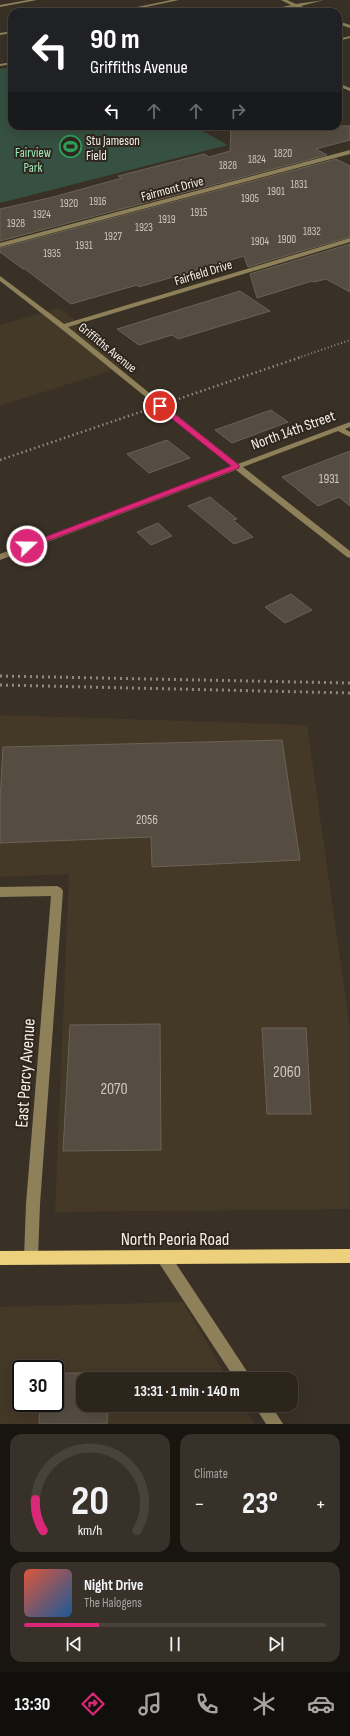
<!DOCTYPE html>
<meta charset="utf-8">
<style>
:root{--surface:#2b251c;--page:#373129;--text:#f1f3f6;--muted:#a6a5a3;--line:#47423b;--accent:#db2777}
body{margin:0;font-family:"Sofia Sans Condensed",sans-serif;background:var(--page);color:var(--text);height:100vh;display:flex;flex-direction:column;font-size:15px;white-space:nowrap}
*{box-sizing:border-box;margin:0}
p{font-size:13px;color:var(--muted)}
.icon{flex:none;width:22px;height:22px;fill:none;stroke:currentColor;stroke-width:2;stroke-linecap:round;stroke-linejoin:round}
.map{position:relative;height:1424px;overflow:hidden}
.sheet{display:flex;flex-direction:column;gap:10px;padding:10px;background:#18140f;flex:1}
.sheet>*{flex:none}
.banner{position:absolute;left:8px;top:8px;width:334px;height:122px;border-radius:12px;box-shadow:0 4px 16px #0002,0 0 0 1px var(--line);background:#202124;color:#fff;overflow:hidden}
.speed{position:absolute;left:12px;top:1360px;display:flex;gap:8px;font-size:20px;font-weight:700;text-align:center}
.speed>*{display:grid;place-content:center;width:52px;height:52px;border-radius:50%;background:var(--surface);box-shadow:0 4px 16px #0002,0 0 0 1px var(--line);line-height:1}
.speed .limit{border:2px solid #111;border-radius:6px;background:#fff;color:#111}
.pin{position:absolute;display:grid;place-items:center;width:34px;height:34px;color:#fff;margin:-17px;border:2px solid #fff;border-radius:50%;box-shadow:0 1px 4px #0007}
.me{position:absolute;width:44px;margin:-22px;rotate:69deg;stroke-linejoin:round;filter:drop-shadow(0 0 3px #0008)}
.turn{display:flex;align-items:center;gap:14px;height:84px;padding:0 16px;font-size:18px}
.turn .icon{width:52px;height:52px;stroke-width:2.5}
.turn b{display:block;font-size:28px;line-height:34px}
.lanes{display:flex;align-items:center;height:38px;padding:0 16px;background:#0003;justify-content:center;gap:20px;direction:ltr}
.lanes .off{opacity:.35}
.big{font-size:30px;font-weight:700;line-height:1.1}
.sheet .card{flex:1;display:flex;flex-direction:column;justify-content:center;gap:6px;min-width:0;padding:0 14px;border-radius:12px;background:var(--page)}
.sheet .dial{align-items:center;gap:0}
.dial svg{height:104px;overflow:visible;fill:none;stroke:var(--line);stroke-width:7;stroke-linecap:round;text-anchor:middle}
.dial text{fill:var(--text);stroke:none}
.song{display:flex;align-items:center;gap:12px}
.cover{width:48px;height:48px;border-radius:6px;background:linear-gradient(135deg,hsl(10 70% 55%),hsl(210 70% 35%))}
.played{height:4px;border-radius:2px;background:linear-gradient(90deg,var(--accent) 25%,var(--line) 25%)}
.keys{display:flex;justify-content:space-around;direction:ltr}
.heat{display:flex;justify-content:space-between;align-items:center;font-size:22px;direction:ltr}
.sheet .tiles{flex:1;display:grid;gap:10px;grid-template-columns:1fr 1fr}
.card:last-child{grid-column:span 2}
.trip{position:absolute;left:76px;top:1372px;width:222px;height:40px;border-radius:12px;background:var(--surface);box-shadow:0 4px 16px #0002,0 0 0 1px var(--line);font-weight:700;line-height:40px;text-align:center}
.tabs{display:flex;height:64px;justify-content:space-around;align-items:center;background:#110f0b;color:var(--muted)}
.tabs .icon{width:28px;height:28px}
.tabs .current{color:var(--accent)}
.tabs b{font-size:18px;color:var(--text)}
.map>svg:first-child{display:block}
.built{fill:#443827;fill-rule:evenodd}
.green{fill:#365041}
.building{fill:#554d41;stroke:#6b6256}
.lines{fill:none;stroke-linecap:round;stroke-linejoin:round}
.minor{fill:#8e815a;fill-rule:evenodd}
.major{fill:#ecd07c;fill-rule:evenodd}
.rail-far2{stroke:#908980;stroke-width:2;stroke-dasharray:1 2.5;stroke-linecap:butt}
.rail-far1{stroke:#908980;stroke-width:2.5;stroke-dasharray:1.5 3;stroke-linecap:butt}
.rail{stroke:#908980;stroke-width:3;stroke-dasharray:2 4;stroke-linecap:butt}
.route{fill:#db2777;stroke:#8e194d}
.labels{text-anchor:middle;stroke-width:4;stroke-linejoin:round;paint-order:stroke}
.far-number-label{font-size:11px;fill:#cdc7bf}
.far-poi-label{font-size:13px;fill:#f5f0e9;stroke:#2f271d;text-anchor:start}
.far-park-label{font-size:13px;fill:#9ce8bc;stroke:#2f271d}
.far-street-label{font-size:13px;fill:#f5f0e9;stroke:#2f271d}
.number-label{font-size:13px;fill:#cdc7bf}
.street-label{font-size:15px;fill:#f5f0e9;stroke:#2f271d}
.near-number-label{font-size:16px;fill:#cdc7bf}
.near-street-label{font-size:18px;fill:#f5f0e9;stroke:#2f271d}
</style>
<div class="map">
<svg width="350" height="1424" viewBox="0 0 350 1424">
<rect width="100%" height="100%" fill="#393126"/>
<g class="built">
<path d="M59,308L114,350L128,365L0,406V325Z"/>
<path d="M0,715L307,725L350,1029V1209L55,1212L69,874L0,877Z"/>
<path d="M183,1302L228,1379H83V1405H243L254,1424H0V1307ZM21,1369H55V1403H21Z"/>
</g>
<path class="green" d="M12,67V126H193L228,145L0,203V69Z"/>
<g class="building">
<path d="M231,126H350V140L316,149L327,155L0,241V209L53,197L122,178L118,176L204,154L209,157L230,151Z"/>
<path d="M336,159L350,166V237L248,267L244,256L139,287L137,285L71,304L25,269H23L0,252V248Z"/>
<path d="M350,244V292L326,279L314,282L312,281L257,298L250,274Z"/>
<path d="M240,291L270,311L178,339L172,335L139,345L117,329Z"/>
<path d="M271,410L288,422L232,443L215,430Z"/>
<path d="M167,440L190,458L149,473L127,454Z"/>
<path d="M350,451V506L339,497L318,506L282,477Z"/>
<path d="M210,497L237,519L233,520L253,537L234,544L188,506Z"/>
<path d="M158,523L172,536L151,545L137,532Z"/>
<path d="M291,594L312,610L285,623L265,607Z"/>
<path d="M282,740L300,860L152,867L151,837L0,843V801L3,747Z"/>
<path d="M160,1024L161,1150L63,1151L70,1025Z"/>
<path d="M262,1028H306L311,1114H267Z"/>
<path d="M55,1373H109L108,1379H83V1405H108L107,1424H39L40,1403H55Z"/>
</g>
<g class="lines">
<g class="minor">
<path d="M28,0H37L0,7V5Z"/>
<path d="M171,0H179L122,12H113Z"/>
<path d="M281,0H287L296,4L324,0L301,6L315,12C308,12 303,8 296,7C286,5 271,12 260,12L291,5Z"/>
<path d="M338,21L350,25V28L338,24Z"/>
<path d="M12,31V33L0,35V33Z"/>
<path d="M350,36V38L338,41V39Z"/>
<path d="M12,62V64L0,66V64Z"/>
<path d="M338,83L350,88V91L338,86Z"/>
<path d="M350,150V154L0,247V243Z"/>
<path d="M350,238V242L68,327L163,404L238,464L350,422V427L345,429L350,432V437L338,431L243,467L350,551V558L347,557L236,470L0,560V554L232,466C154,405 79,341 0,281V276L64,324Z"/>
<path d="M57,886L61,888L63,891L40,1204L38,1258L36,1263L31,1265L26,1263L24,1258L26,1204L51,896L0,897V887Z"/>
<path d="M164,1251L169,1253L252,1379H235L159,1263L157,1258L159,1253Z"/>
<path d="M254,1405H271L283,1424H266Z"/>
</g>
<path class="major" d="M350,1249V1263L0,1265V1251Z"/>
<path class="rail-far2" d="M298,358L350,340"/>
<path class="rail-far1" d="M0,460L301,357"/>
<g class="rail">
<path d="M0,676L350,683"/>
<path d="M0,685L350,693"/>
</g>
</g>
<path class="route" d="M157,404H162L239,465V468L29,548H24V545L231,466L157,407Z"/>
<defs>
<symbol id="stadium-ring" viewBox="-11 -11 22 22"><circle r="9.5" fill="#2f271d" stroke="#2e9e5b" stroke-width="1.5"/><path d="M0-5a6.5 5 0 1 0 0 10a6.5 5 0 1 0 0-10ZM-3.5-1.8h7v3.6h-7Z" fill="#2e9e5b"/></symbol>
</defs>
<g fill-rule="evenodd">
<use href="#stadium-ring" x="58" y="134" width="25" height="25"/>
</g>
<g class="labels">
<g class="far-number-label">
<text x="283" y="157">1820</text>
<text x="257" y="163">1824</text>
<text x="228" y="169">1828</text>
<text x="299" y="188">1831</text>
<text x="276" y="195">1901</text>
<text x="250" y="202">1905</text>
<text x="98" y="205">1916</text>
<text x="69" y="207">1920</text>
<text x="199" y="216">1915</text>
<text x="42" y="218">1924</text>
<text x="167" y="223">1919</text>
<text x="16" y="227">1928</text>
<text x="144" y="231">1923</text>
<text x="312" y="235">1832</text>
<text x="113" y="240">1927</text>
<text x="287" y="243">1900</text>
<text x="260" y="245">1904</text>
<text x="84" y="249">1931</text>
<text x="52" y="257">1935</text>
</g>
<g class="far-poi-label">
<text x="86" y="145">Stu Jameson<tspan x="86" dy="15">Field</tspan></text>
</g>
<g class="far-park-label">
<text x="33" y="157">Fairview<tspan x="33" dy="15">Park</tspan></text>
</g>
<g class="far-street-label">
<text transform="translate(172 188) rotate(-15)" y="5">Fairmont Drive</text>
<text transform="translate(203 272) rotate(-17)" y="5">Fairfield Drive</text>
<text transform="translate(108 347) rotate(39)" y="5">Griffiths Avenue</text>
</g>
<g class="number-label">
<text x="329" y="483">1931</text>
<text x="147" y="824">2056</text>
</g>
<g class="street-label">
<text transform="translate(293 430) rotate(-20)" y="5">North 14th Street</text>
</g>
<g class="near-number-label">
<text x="287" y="1077">2060</text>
<text x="114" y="1094">2070</text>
</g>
<g class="near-street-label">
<text transform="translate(25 1073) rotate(-86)" y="6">East Percy Avenue</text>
<text x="175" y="1245">North Peoria Road</text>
</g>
</g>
</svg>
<div class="speed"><div class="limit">30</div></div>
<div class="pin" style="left:160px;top:406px;background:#d93025"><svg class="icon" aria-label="arrive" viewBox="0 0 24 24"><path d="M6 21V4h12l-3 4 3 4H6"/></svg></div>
<svg class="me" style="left:27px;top:546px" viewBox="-20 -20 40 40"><circle r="17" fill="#db2777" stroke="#fff" stroke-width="3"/><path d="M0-11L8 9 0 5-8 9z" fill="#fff"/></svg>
<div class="trip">13:31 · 1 min · 140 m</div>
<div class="banner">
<div class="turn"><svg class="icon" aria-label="left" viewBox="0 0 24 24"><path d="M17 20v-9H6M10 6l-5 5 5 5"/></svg><div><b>90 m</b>Griffiths Avenue</div></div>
<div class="lanes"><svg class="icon" aria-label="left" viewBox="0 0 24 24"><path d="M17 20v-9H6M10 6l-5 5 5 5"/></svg><svg class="icon off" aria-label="ahead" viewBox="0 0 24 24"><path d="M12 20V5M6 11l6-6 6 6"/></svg><svg class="icon off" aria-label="ahead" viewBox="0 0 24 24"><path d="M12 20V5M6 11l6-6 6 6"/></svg><svg class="icon off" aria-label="right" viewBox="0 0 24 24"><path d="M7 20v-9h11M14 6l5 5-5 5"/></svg></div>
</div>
</div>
<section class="sheet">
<div class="tiles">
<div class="card dial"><svg viewBox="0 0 100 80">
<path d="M14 69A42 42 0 1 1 86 69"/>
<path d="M14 69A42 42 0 0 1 8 45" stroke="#db2777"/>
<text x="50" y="56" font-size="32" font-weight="700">20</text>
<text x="50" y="72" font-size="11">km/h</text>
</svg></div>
<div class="card"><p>Climate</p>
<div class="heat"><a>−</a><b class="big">23°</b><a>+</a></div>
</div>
<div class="card">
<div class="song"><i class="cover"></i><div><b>Night Drive</b><p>The Halogens</p></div></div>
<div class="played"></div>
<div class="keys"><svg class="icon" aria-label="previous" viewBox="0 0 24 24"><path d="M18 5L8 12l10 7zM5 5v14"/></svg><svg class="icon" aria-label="pause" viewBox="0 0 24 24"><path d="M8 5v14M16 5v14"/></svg><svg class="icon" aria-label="next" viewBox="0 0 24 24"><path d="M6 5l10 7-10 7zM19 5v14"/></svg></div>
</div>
</div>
</section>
<nav class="tabs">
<b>13:30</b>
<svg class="icon current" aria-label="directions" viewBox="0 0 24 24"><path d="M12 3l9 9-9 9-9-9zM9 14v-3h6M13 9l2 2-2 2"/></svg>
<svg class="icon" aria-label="music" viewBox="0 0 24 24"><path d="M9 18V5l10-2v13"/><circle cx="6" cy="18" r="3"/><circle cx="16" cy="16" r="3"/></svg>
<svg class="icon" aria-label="phone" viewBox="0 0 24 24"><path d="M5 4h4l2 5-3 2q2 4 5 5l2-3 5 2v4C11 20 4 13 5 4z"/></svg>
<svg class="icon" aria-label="climate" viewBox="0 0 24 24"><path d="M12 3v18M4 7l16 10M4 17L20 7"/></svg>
<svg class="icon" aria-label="car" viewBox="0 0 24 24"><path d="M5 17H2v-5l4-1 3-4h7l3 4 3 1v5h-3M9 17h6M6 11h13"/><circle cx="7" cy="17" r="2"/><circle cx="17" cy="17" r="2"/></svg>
</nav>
